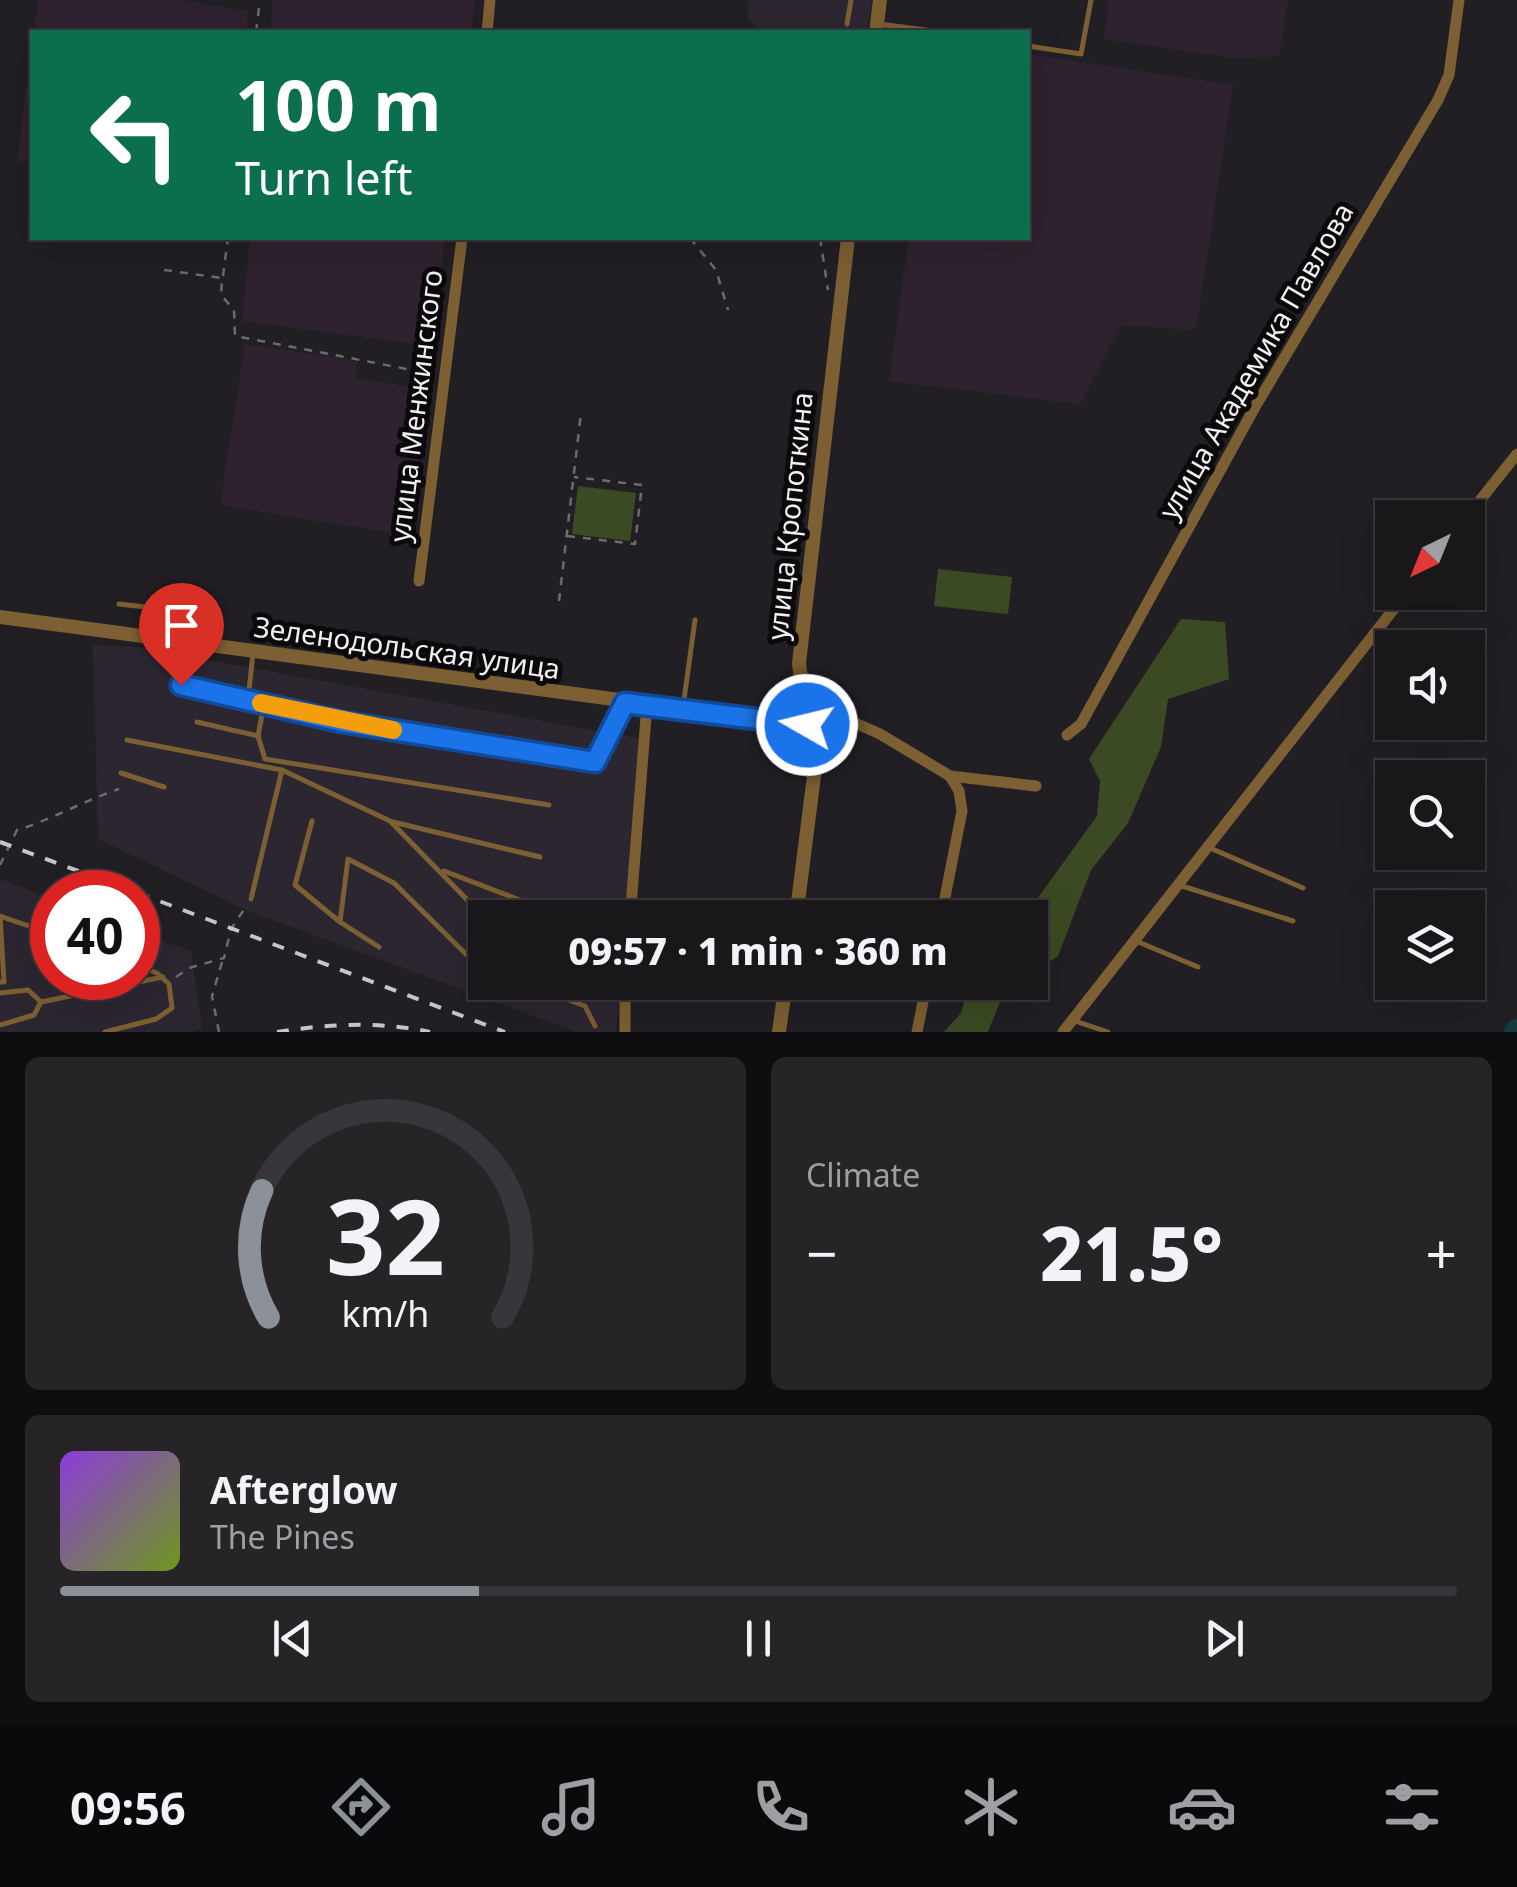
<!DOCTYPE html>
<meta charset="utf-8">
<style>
:root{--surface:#1a171b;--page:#272428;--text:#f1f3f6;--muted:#9f9fa3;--line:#38363a;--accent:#8c9099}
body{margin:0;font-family:"Noto Sans",sans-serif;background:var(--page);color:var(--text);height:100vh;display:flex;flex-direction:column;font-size:38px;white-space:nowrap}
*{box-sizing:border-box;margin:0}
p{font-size:32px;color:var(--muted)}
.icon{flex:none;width:55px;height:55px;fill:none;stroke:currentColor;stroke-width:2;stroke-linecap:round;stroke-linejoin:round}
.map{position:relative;height:1032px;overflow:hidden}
.drawer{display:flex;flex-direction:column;gap:25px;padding:25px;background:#0e0d0f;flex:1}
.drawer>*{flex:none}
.top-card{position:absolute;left:30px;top:30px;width:1000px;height:210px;border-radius:0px;box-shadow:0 10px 40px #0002,0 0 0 2px var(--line);background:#0b6e4f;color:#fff;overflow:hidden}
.needle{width:65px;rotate:223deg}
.buttons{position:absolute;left:1375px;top:500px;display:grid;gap:20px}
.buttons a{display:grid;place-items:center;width:110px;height:110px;border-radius:0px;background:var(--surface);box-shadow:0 10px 40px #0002,0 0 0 2px var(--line);font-size:50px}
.speed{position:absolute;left:30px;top:870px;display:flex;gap:20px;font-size:50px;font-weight:700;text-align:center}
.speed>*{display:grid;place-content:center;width:130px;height:130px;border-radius:50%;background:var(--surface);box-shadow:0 10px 40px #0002,0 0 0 2px var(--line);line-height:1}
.speed .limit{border:15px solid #d22;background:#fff;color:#111}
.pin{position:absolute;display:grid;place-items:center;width:85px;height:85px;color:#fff;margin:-102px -42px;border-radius:50% 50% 50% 0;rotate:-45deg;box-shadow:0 0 10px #0007}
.pin .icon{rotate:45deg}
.me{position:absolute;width:110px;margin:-55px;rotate:278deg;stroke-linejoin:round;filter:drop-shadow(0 0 8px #0008)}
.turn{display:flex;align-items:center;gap:35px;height:210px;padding:0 40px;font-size:45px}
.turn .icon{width:130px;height:130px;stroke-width:2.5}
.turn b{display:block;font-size:70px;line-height:85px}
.big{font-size:75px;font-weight:800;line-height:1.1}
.drawer .card{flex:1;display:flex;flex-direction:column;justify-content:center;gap:15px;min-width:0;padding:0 35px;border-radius:15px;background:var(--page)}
.drawer .dial{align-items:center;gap:0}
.dial svg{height:260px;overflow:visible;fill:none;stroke:var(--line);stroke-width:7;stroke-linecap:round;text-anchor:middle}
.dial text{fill:var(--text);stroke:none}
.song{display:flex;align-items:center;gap:30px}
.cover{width:120px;height:120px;border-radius:15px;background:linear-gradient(135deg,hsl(270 70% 55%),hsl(80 70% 35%))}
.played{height:10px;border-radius:5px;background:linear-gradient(90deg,var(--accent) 30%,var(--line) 30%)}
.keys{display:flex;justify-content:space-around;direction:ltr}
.heat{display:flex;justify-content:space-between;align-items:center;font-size:55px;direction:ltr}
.drawer .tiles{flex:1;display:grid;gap:25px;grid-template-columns:1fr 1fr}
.card:last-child{grid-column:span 2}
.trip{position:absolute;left:468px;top:900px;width:580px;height:100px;border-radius:0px;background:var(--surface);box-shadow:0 10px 40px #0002,0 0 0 2px var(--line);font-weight:800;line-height:100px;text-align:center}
.menu{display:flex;height:160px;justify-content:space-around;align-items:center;background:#0a090b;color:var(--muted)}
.menu .icon{width:70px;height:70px}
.menu .current{color:var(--accent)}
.menu b{font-size:45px;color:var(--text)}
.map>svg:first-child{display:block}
.built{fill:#2c2631}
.education{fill:#2f2230}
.green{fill:#3b4a23}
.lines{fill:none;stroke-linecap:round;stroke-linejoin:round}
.river{stroke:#173a3c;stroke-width:22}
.path{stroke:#6e6b70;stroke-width:2.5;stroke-dasharray:8 8;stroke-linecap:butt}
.service{stroke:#7c5f32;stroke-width:5}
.minor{stroke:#7c5f32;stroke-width:11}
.tertiary{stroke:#7c5f32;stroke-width:14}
.rail{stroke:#c7c5c9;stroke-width:4;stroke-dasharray:12 12;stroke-linecap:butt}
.route-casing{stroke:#114b97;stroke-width:25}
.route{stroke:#1a73e8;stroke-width:18}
.slow{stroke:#f59e0b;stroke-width:18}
.labels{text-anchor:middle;stroke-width:10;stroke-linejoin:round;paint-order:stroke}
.street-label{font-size:28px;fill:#f1eff3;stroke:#0b090c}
</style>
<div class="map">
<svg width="1517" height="1032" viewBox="0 0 1517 1032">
<rect width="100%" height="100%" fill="#221f24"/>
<g class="built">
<path d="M749,0H872L867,32H760L747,18Z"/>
<path d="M93,645L136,647L641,739L626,917L485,918V982L620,983L616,1032H577L246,910L98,839Z"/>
<path d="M0,879L52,899V978H138V931L191,951L202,1029L189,1032H0Z"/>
</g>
<g class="education">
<path d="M38,0H180L249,11L246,32H34Z"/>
<path d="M273,0H475L471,32H270Z"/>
<path d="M1109,0H1288L1279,56L1233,58L1104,39Z"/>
<path d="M32,43V162L17,161Z"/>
<path d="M1028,54L1233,85L1196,330L1122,325L1080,404L889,381L909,238H1028Z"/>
<path d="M250,238H445L431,346L242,321Z"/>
<path d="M245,344L357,361L355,378L410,387L408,404L427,408L407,535L220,505Z"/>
</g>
<g class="green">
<path d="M578,486L636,493L630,541L572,534Z"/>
<path d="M938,569L1012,577L1008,614L934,606Z"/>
<path d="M1181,619L1225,622L1229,679L1168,699L1161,747L1128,823L1091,870L1058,956L1030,974V918L1024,917L1097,816L1100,781L1089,759Z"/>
<path d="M970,982L1015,983L1005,989L988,1032H944L961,1013Z"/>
</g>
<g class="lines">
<path class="river" d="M1515,1032L1517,1030"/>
<g class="path">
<path d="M256,32L260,0"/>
<path d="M690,238L716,270L728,310"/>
<path d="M820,238L828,290"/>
<path d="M164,270L222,278L221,295L234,310L235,336L433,374"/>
<path d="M223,276L228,238"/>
<path d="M567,536L635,544L642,485L574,477"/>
<path d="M559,601L581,413"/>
<path d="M0,865L17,830C51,820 83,801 119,789"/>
<path d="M176,977L189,968L224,958L231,929L245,908"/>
<path d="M219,1032L212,996L223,959"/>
</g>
<g class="service">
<path d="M847,24L851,0"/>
<path d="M879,24L941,32"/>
<path d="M1028,46L1081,54L1091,0"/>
<path d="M119,604L189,612"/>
<path d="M181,685L342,722L595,762L624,704"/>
<path d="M248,700L253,653"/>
<path d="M683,707L695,620"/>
<path d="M197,722L258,736L265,759L549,805"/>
<path d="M258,736L264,704"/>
<path d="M127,740L282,770L251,899"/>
<path d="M282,770L390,821L485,918"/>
<path d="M121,773L164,787"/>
<path d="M312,821L295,885L340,922"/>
<path d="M393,822L540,857"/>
<path d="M1210,848L1303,888"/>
<path d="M444,871L567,918"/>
<path d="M1182,886L1293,921"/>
<path d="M0,916L52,934"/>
<path d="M1136,941L1198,967"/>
<path d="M379,947L340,922L348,859L394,883L479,967L485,969"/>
<path d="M0,982H4L0,916"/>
<path d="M521,982L585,1006L595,1026"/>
<path d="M0,993L28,990L41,1002"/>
<path d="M1075,1021L1108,1032"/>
<path d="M0,1025L34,1015L41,1002L163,977"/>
<path d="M105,1032L156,1019L172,1008L169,984L157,973L138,966"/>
</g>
<g class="minor">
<path d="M487,32L490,0"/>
<path d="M1466,518L1517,454"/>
<path d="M419,581L462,238"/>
<path d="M803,700L880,734L950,776L959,791L962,811L941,918"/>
<path d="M1067,735L1081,724L1255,407L1438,100L1449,75L1459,0"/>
<path d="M950,776L1036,786"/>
<path d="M630,918L647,705"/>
<path d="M625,1032V982"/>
<path d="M917,1032L927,982"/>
<path d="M1063,1032L1407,592"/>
</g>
<g class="tertiary">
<path d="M876,32L880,0"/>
<path d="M0,617L807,725"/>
<path d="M796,918L816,760L807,725L799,663L848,238"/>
<path d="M779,1032L786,982"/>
</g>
<g class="rail">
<path d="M0,842L135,892"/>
<path d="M138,893L505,1032"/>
<path d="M277,1032C327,1024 380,1021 430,1032"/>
</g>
</g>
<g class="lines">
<defs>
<path id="route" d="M181,685L342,722L595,762L625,703L807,725"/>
</defs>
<use href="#route" class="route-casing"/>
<use href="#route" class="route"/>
<path class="slow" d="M261,703L393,730"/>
</g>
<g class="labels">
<g class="street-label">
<text transform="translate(1256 361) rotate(-60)" y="10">улица Академика Павлова</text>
<text transform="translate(416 406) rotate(-83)" y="10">улица Менжинского</text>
<text transform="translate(790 516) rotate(-84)" y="10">улица Кропоткина</text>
<text transform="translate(407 648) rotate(8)" y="10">Зеленодольская улица</text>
</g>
</g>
</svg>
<div class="buttons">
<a><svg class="needle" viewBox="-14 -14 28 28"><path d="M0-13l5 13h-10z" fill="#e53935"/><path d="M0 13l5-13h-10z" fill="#9f9fa3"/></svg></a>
<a><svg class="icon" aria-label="sound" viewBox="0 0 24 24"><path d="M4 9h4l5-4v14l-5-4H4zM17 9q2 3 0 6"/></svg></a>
<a><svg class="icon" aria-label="search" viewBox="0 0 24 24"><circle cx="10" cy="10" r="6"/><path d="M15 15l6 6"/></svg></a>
<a><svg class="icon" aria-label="layers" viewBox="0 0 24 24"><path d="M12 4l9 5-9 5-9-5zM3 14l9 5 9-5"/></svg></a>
</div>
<div class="speed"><div class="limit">40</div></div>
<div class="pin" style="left:181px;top:685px;background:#d93025"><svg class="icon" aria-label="arrive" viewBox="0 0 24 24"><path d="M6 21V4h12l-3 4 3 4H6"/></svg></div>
<svg class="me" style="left:807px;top:725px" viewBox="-20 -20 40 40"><circle r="17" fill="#1a73e8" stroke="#fff" stroke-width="3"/><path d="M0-11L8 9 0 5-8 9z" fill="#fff"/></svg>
<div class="trip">09:57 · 1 min · 360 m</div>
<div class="top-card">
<div class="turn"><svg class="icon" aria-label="left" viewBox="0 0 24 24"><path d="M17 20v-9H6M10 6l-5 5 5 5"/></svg><div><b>100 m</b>Turn left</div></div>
</div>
</div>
<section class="drawer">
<div class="tiles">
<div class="card dial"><svg viewBox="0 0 100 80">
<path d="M14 69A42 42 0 1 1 86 69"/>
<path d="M14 69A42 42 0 0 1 12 30" stroke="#8c9099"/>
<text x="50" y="56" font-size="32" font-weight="700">32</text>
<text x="50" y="72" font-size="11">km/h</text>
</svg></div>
<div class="card"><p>Climate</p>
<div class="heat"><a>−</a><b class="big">21.5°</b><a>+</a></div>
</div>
<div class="card">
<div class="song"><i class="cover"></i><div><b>Afterglow</b><p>The Pines</p></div></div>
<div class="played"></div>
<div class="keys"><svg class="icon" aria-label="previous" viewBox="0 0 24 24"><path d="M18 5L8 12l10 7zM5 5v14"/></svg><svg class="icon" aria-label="pause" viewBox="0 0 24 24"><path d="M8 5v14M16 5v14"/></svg><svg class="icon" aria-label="next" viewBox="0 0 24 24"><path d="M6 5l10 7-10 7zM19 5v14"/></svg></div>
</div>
</div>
</section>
<nav class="menu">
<b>09:56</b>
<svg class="icon current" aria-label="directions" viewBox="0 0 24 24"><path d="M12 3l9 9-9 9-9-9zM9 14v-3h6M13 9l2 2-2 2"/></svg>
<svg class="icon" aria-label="music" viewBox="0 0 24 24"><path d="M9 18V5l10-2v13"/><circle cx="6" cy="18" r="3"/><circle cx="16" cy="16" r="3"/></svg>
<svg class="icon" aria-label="phone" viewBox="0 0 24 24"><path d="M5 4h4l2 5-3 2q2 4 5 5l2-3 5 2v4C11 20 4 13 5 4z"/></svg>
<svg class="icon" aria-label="climate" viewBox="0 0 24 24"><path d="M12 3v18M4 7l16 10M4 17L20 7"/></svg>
<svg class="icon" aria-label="car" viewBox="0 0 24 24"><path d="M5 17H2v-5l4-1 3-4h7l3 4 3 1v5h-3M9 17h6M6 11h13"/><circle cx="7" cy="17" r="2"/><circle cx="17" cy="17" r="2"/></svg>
<svg class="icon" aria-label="filters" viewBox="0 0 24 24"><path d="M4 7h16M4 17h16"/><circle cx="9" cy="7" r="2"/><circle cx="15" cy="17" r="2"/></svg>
</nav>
